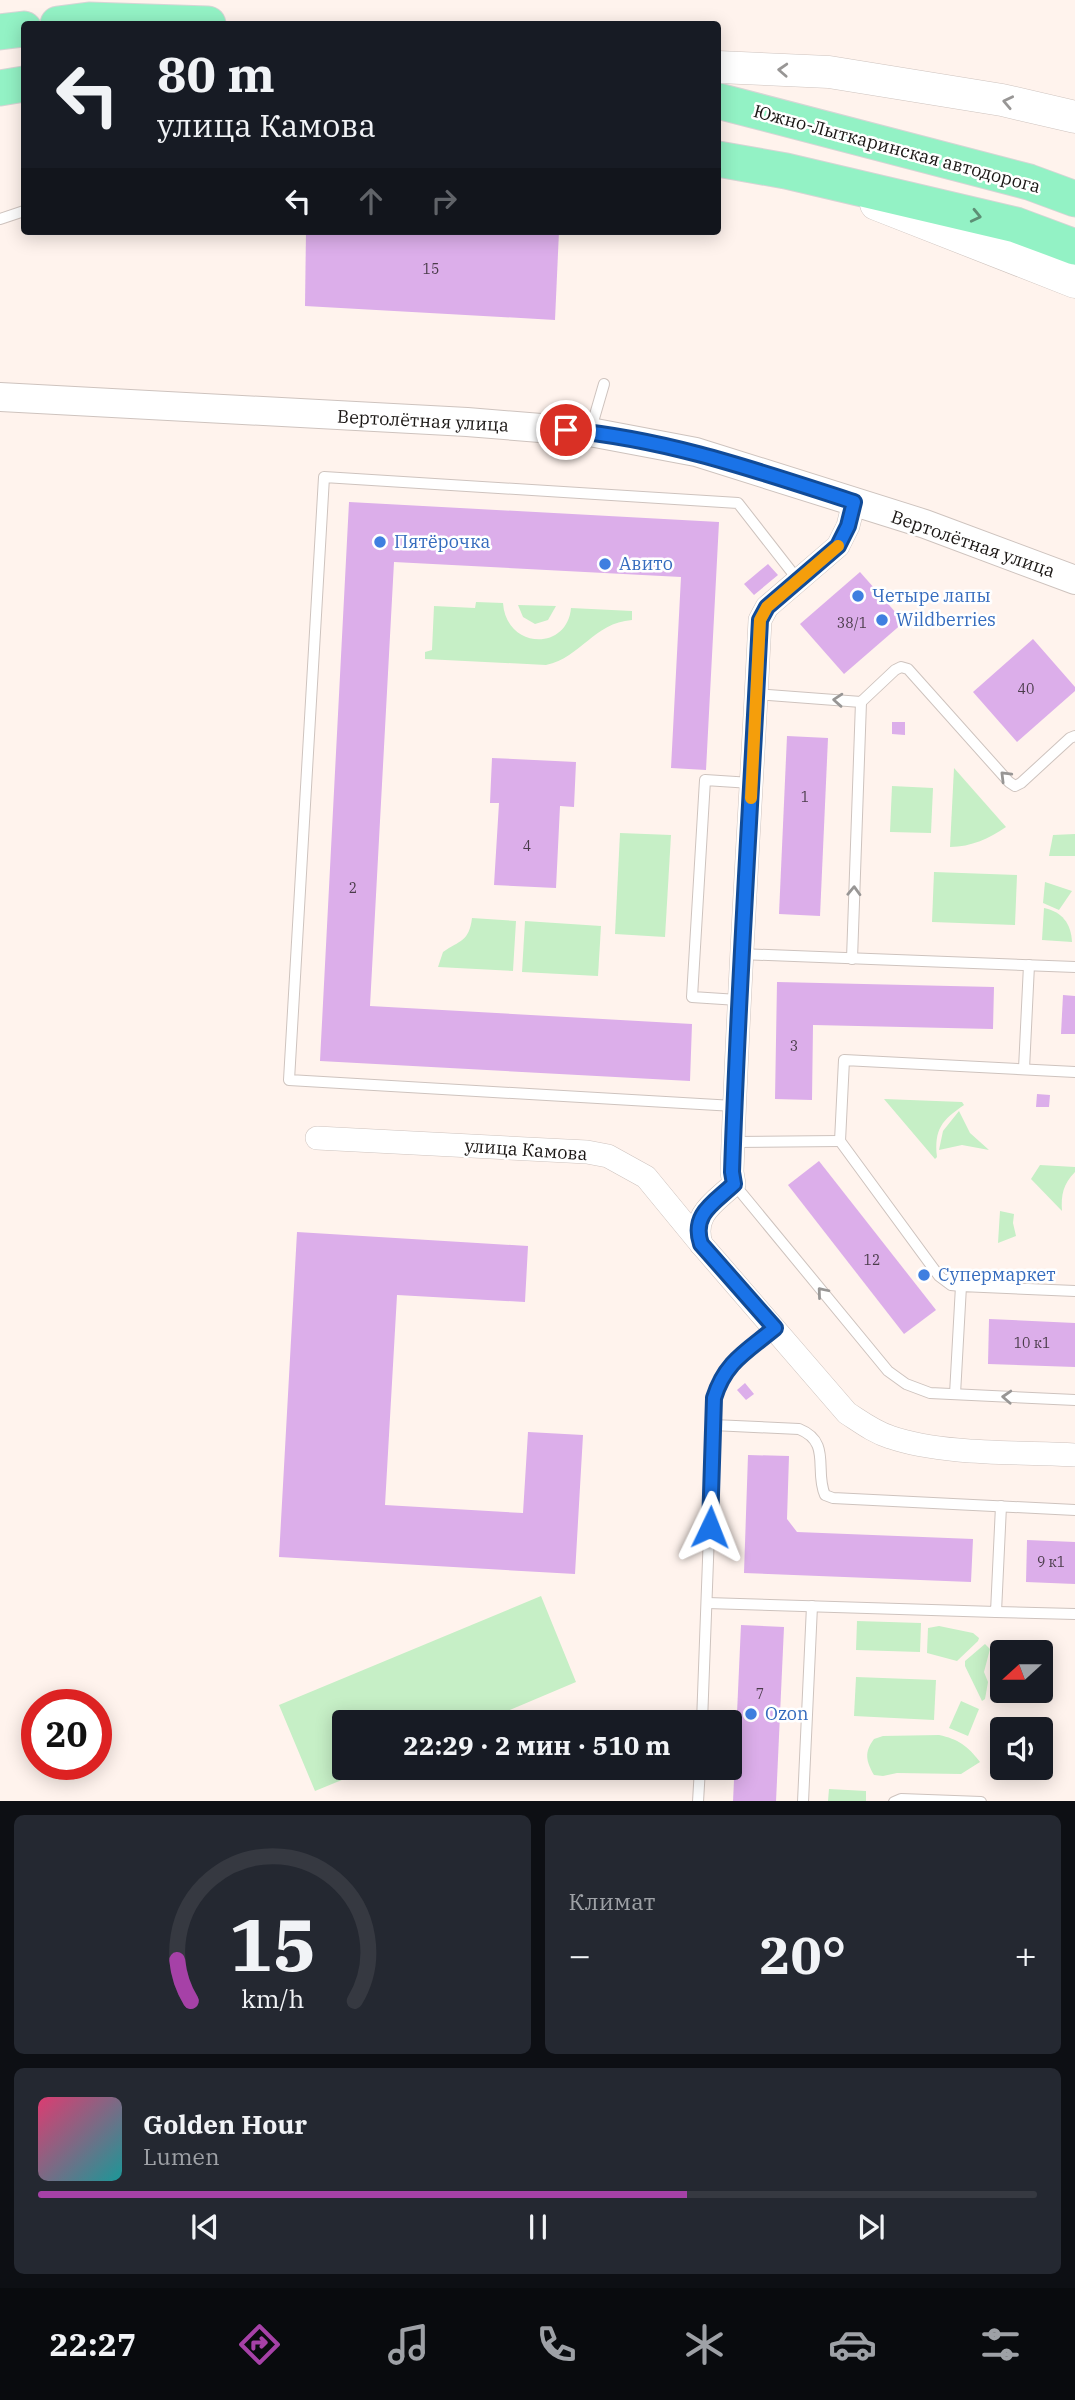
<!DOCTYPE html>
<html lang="ru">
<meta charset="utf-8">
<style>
:root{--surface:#171b24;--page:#242831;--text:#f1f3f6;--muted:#9ea1a6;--line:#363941;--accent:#a641a7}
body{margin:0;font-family:"IBM Plex Serif",serif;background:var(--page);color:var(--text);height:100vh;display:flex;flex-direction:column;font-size:26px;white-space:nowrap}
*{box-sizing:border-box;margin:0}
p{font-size:23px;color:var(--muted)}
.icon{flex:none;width:38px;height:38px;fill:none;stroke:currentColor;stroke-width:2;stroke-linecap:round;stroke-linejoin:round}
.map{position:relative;height:1801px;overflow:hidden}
.side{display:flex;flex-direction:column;gap:14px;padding:14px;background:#0d0f14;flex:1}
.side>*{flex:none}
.banner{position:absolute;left:21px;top:21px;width:700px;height:214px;border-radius:7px;box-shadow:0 4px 18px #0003;background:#171b24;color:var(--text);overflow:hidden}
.needle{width:46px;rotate:249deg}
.controls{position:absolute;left:990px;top:1640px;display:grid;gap:14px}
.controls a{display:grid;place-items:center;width:63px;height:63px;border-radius:7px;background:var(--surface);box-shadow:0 4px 18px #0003;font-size:35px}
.speed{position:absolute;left:21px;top:1689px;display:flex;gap:14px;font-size:35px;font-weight:700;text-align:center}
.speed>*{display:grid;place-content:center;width:91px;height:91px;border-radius:50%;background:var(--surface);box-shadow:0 4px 18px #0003;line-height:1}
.speed .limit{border:10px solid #d22;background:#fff;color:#111}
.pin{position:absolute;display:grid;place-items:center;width:60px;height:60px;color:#fff;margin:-30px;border:4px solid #fff;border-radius:50%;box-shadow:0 2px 7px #0007}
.me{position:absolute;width:77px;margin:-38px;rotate:2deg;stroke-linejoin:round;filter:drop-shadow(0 0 5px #0008)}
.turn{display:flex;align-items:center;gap:24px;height:147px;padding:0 21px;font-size:32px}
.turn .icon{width:91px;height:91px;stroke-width:2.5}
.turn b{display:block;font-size:49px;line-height:60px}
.lanes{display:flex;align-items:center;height:66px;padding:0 21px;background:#0003;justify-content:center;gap:35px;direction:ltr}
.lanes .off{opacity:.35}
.big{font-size:52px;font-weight:700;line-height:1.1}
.side .widget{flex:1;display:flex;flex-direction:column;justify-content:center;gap:10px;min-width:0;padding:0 24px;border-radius:10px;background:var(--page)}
.side .dial{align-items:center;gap:0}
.dial svg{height:182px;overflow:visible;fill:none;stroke:var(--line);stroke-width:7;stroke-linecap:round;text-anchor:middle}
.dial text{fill:var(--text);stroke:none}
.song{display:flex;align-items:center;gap:21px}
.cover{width:84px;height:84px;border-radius:10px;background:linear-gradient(135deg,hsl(340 70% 55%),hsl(180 70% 35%))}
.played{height:7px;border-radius:4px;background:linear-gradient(90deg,var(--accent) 65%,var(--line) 65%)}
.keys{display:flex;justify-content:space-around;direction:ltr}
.heat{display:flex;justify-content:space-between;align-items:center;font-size:38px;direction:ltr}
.side .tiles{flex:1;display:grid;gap:14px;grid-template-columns:1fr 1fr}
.widget:last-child{grid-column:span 2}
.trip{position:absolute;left:332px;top:1710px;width:410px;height:70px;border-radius:7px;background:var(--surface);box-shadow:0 4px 18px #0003;font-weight:700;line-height:70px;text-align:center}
.dock{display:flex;height:112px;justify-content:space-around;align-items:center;background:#090b0e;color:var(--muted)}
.dock .icon{width:49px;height:49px}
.dock .selected{color:var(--accent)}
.dock b{font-size:32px;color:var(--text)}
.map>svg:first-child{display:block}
.green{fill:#c6efc6}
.building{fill:#dcaeea}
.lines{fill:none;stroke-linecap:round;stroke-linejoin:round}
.service-casing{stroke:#cec3be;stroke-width:12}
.minor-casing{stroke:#cec3be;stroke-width:24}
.tertiary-casing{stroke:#cec3be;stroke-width:30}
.secondary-casing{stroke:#cec3be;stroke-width:33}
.primary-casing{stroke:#d6d5d5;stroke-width:37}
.service{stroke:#fff;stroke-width:10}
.minor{stroke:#fff;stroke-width:23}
.tertiary{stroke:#fff;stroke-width:28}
.secondary{stroke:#fff;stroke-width:32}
.primary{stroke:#93f2c5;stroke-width:35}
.oneway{stroke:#989695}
.oneway2{stroke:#5d8f75}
.route-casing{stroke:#114b97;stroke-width:18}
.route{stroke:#1a73e8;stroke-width:12}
.slow{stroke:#f59e0b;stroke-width:12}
.shop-dot{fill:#3f7fe0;stroke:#fff;stroke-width:2.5}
.labels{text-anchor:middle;stroke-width:5;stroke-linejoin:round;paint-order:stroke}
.number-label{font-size:14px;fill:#4a3c4a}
.street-label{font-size:18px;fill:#1a1614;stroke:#fff}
.shop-label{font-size:18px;fill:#366cbe;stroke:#fff;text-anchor:start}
</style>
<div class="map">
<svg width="1075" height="1802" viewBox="0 0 1075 1802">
<rect width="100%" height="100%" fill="#fff3ed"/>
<g class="green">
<path d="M476,602L503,603C506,649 567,652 571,608L632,611V620C593,623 582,657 546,665L425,659V652L432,650L434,606L475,608Z"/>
<path d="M518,605L556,606L548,620L535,624L523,617Z"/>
<path d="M954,768L1006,827C990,838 971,847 950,847Z"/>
<path d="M892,786L933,788L931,833L890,832Z"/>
<path d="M620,833L671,835L665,937L615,934Z"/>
<path d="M1075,834V856H1049L1053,835Z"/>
<path d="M934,872L1017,875L1015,925L932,922Z"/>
<path d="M1045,882L1072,891L1059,910L1043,903Z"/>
<path d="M1044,908C1062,912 1071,923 1072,942L1042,940Z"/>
<path d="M472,918L516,921L513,971L438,967L443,952C460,940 469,942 472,918Z"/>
<path d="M525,921L601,926L598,976L522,972Z"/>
<path d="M884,1099L962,1102L964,1105C942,1120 934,1129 937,1157L935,1159Z"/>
<path d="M959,1111L970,1133L989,1150L962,1145L939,1150L943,1131Z"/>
<path d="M1040,1165L1075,1167V1172C1063,1184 1061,1195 1062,1211L1031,1179Z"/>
<path d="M1000,1211L1014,1214L1013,1223L1016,1236L998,1243Z"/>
<path d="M541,1596L576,1682L481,1722H345V1768H371L315,1791L279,1705Z"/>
<path d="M857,1621L921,1623L920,1652L856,1650Z"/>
<path d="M939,1626L973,1633L979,1638L978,1641L957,1661L927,1653L928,1628Z"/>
<path d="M985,1644L990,1649L984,1672L988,1682L985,1699L982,1701L965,1666V1661Z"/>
<path d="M856,1677L936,1680L934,1720L854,1716Z"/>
<path d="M961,1701L979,1709L968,1736L949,1728Z"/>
<path d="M939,1735C958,1739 968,1746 980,1762L961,1774L897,1773L883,1776L874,1775C866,1761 864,1752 874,1739L883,1736Z"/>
<path d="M829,1789L866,1791V1801H828Z"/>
</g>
<g class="building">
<path d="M306,231H559L555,320L305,306Z"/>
<path d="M349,502L719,522L706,770L671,768L681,577L394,562L370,1006L692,1024L690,1081L320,1061Z"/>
<path d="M768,564L778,575L754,595L744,584Z"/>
<path d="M860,572L904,622L844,674L800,624Z"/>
<path d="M1033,639L1075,687V691L1017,742L973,692Z"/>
<path d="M892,722H905V735L892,734Z"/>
<path d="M787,736L828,738L820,916L779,914Z"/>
<path d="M492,758L576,762L574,807L560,806L556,888L494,885L499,803H490Z"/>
<path d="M777,982L994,987L993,1029L813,1025L812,1100L775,1099Z"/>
<path d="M1063,995L1075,996V1034H1061Z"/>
<path d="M1037,1094L1050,1095L1049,1107H1036Z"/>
<path d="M819,1161L936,1310L904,1334L788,1185Z"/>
<path d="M297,1232L528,1246L525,1302L397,1295L385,1505L523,1513L528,1432L583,1435L575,1574L279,1557Z"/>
<path d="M989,1319L1075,1323V1367L988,1364Z"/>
<path d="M745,1383L754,1394L746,1400L737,1390Z"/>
<path d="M748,1455L789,1456L787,1519L797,1532L973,1539L971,1582L744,1573Z"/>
<path d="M1027,1540L1075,1542V1584L1026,1582Z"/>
<path d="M741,1625L784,1627L776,1802H733Z"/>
</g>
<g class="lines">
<defs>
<g id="service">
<path d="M0,219L24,211"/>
<path d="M590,432L604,384"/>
<path d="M756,694L861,702L895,670L901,667L908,669L1009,782L1015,786L1021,783L1070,738L1075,736"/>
<path d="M740,954L1075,967"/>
<path d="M852,959L861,702"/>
<path d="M738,1000L692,997L705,780L751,783"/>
<path d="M1024,1069L1029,965"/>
<path d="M734,1106L289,1080L324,477L738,503L798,580"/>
<path d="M733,1142L840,1141"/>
<path d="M734,1184L888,1371L906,1384L930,1393L1075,1400"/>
<path d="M961,1286L951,1285L939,1276L840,1141L844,1060L1075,1072"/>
<path d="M955,1394L961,1286L1075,1291"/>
<path d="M713,1425L799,1429C832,1442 814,1471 825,1495L833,1498L1075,1510"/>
<path d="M707,1603L996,1612L1001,1506"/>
<path d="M996,1612L1075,1614"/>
<path d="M702,1722L714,1398C725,1362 746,1351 774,1328"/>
<path d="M698,1802L700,1768"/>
<path d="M803,1802L812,1606"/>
<path d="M894,1802L901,1799L981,1802"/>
</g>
<g id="minor">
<path d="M317,1138L587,1152L608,1156L646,1177L701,1244L847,1413C861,1422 874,1432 890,1437C942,1455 1019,1452 1075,1455"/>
<path d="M701,1244C692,1214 714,1203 734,1184L732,1172C738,988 751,804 760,620L767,607L838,546L848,526L854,502"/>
</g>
<path id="tertiary" d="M0,397L467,422L590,432L696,452L925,524L1075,580"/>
<g id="secondary">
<path d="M718,67L829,72L1002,100L1075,117"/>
<path d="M876,204L1075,282"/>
</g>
<g id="primary">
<path d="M58,24L89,20L208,24"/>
<path d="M0,32L24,29"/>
<path d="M0,88L24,84"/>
<path d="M718,101L1029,182L1075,199"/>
<path d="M718,159L786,171L1016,225L1075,247"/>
</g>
</defs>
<use href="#service" class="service-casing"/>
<use href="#minor" class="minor-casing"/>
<use href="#tertiary" class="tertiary-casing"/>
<use href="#secondary" class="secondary-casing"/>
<use href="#primary" class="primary-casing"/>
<use href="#service" class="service"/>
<use href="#minor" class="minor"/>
<use href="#tertiary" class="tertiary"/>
<use href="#secondary" class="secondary"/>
<use href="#primary" class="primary"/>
</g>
<defs><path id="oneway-chevron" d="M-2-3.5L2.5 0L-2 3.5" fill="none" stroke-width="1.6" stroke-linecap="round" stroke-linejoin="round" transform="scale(1.75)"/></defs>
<g class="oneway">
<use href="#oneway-chevron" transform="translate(783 70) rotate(-177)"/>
<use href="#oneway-chevron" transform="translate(1008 102) rotate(-168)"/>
<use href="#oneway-chevron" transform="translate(838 700) rotate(-176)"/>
<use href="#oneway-chevron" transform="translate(1005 776) rotate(-135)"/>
<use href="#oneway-chevron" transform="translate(854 891) rotate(-88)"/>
<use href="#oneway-chevron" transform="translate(822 1292) rotate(-130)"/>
<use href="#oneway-chevron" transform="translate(1007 1397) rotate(-177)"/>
</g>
<use class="oneway2" href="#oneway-chevron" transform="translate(976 216) rotate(13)"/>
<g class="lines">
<defs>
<path id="route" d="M566,430C667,439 758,471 854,502L848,526L838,546L767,607L760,620C751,804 738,988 732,1172L734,1184C714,1203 691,1214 701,1244L775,1328C746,1352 725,1362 714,1398L710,1527"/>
</defs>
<use href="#route" class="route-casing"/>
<use href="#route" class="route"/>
<path class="slow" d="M751,798L760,620L767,607L838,546"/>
</g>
<g class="shop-dot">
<circle cx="380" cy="542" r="7"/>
<circle cx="605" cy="564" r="7"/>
<circle cx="858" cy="596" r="7"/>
<circle cx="882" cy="620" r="7"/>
<circle cx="924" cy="1275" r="7"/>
<circle cx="751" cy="1714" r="7"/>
</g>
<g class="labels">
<g class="number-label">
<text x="431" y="274">15</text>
<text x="852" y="628">38/1</text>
<text x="1026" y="694">40</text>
<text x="805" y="802">1</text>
<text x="527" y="851">4</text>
<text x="353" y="893">2</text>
<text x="794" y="1051">3</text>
<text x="872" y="1265">12</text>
<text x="1032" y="1348">10 к1</text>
<text x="1051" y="1567">9 к1</text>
<text x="760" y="1699">7</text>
</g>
<g class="street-label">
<text transform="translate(897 149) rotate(15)" y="6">Южно-Лыткаринская автодорога</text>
<text transform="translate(423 421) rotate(3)" y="6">Вертолётная улица</text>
<text transform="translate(973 544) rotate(19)" y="6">Вертолётная улица</text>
<text transform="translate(526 1150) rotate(4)" y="6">улица Камова</text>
</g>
<g class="shop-label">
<text x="394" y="548">Пятёрочка</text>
<text x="619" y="570">Авито</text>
<text x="872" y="602">Четыре лапы</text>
<text x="896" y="626">Wildberries</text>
<text x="938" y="1281">Супермаркет</text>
<text x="765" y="1720">Ozon</text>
</g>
</g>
</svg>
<div class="controls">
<a><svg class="needle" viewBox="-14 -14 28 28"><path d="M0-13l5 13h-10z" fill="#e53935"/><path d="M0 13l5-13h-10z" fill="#9ea1a6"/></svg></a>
<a><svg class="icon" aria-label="sound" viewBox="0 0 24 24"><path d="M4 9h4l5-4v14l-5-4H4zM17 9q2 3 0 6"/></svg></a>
</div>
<div class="speed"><div class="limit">20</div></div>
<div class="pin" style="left:566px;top:430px;background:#d93025"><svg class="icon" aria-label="arrive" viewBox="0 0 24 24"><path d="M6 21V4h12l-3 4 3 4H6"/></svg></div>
<svg class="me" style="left:710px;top:1527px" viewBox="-20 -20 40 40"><path d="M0-17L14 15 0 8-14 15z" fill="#1a73e8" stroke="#fff" stroke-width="4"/></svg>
<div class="trip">22:29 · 2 мин · 510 m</div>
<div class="banner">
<div class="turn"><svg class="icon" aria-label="left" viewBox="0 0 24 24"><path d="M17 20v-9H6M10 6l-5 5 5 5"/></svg><div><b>80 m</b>улица Камова</div></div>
<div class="lanes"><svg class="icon" aria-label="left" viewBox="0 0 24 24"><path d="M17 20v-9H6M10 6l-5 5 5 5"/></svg><svg class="icon off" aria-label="ahead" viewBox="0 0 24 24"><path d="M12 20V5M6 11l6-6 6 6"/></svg><svg class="icon off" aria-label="right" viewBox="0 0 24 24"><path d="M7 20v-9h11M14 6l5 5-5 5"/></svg></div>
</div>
</div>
<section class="side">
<div class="tiles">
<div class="widget dial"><svg viewBox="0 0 100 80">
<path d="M14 69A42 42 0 1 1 86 69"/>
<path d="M14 69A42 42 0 0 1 8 51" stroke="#a641a7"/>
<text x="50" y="56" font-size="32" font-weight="700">15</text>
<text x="50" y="72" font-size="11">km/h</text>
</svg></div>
<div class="widget"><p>Климат</p>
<div class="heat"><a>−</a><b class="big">20°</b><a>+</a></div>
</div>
<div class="widget">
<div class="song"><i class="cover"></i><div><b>Golden Hour</b><p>Lumen</p></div></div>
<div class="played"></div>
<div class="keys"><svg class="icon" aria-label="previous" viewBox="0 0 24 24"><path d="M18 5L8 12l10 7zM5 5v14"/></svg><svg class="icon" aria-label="pause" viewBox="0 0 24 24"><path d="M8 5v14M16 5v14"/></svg><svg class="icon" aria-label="next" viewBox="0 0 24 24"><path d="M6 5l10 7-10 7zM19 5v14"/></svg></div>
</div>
</div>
</section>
<nav class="dock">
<b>22:27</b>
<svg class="icon selected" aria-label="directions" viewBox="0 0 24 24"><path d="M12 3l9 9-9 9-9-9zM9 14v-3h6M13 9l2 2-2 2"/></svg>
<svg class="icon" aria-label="music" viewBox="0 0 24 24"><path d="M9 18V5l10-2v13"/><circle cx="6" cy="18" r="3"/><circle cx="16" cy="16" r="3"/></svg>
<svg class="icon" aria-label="phone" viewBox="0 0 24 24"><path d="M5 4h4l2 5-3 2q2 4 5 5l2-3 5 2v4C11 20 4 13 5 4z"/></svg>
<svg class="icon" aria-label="climate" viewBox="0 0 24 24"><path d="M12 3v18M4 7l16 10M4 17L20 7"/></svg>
<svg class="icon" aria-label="car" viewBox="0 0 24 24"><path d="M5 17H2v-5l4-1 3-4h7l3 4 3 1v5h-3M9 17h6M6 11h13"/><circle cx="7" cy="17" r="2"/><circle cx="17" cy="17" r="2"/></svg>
<svg class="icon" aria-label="filters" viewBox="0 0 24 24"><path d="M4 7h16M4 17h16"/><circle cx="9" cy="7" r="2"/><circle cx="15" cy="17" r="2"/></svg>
</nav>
